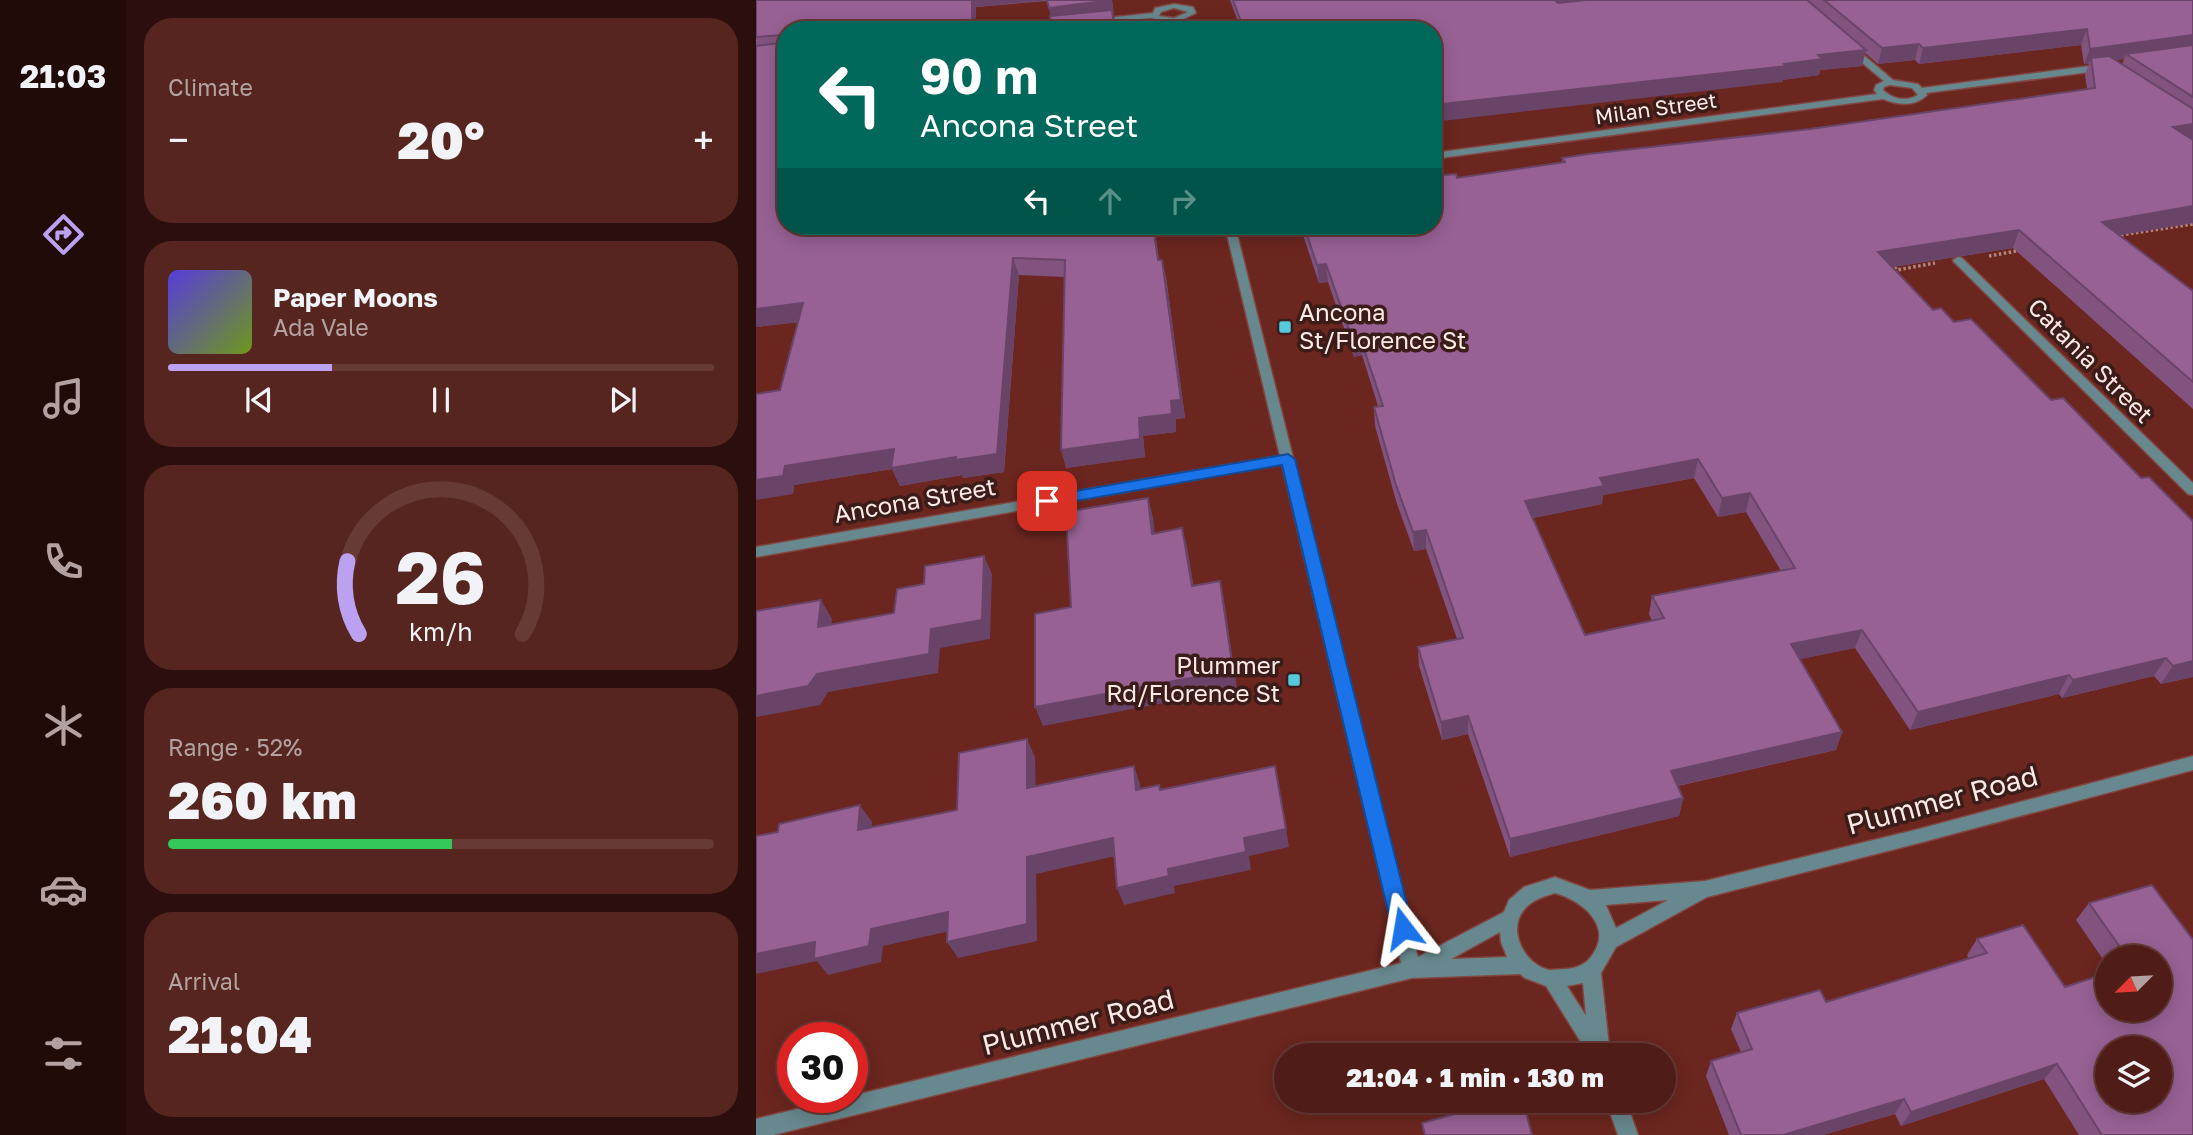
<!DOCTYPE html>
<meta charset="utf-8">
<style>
:root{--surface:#501c17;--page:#562520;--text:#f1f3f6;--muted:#b4a1a1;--line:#673a36;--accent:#bca0f2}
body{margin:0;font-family:"Golos Text",sans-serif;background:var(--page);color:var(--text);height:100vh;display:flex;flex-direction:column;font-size:26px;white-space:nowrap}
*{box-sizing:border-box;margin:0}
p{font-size:23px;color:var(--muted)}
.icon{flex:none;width:38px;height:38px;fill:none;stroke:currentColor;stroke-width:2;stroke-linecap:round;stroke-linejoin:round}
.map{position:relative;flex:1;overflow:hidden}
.details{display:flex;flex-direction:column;gap:18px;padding:18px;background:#2c0f0d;width:630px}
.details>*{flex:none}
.banner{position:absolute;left:21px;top:21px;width:665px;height:214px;border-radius:28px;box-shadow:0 4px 18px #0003,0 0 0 2px var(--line);background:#00695c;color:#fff;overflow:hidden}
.needle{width:46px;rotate:246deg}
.fabs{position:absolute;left:1339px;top:945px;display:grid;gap:14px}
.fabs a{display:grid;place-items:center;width:77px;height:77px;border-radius:50%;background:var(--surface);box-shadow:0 4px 18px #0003,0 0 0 2px var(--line);font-size:35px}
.speed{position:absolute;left:21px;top:1022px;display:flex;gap:14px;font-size:35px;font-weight:700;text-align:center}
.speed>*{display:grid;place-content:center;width:91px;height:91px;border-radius:50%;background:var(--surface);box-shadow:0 4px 18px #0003,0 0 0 2px var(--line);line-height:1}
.speed .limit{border:10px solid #d22;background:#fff;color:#111}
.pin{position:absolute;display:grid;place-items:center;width:60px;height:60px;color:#fff;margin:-30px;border-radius:14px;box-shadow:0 4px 10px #0006}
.me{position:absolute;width:77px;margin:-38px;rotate:346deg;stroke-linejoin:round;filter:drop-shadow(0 0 5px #0008)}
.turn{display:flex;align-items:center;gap:24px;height:147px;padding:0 28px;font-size:32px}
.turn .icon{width:91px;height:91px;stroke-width:2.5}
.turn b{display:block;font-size:49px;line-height:60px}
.lanes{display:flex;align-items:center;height:66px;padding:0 28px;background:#0003;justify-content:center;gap:35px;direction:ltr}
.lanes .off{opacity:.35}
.big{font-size:52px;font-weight:800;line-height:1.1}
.details .widget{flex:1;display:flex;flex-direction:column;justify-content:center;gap:10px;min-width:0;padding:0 24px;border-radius:28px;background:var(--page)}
.details .dial{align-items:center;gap:0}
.dial svg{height:182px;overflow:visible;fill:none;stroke:var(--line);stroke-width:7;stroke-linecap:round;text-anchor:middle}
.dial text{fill:var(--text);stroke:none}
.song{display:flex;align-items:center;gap:21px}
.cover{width:84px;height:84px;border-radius:10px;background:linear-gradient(135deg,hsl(250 70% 55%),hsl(80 70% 35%))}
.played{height:7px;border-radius:4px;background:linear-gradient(90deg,var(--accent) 30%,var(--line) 30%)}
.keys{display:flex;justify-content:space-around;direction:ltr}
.heat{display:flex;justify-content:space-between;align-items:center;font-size:38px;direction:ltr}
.charge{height:10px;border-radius:5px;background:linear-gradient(90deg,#34c759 52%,var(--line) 0)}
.trip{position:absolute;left:518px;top:1043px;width:402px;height:70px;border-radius:35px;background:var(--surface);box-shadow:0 4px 18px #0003,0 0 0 2px var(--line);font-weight:800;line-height:70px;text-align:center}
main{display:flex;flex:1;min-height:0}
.tab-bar{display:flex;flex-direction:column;width:126px;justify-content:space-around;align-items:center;background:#200b09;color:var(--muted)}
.tab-bar .icon{width:49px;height:49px}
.tab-bar .on{color:var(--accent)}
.tab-bar b{font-size:32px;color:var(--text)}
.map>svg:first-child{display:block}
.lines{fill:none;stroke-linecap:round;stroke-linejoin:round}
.street-casing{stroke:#82453f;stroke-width:3}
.path{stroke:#b18580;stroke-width:3.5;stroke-dasharray:2.5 2.5;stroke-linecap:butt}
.street{fill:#67888e;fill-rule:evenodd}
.wall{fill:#82537f;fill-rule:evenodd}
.shaded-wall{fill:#6a4468}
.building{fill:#976194;stroke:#6a4468;stroke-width:2;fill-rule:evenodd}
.route{fill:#1a73e8;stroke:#114b97;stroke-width:2}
.poi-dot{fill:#54cadc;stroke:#3b1c18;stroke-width:2.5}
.labels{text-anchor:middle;stroke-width:7;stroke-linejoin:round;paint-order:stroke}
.far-street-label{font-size:21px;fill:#fbe9e6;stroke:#3b1c18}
.poi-label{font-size:24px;fill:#fbe9e6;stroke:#3b1c18;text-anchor:start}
.street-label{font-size:24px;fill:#fbe9e6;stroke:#3b1c18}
.near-street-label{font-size:28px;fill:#fbe9e6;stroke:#3b1c18}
</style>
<main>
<nav class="tab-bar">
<b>21:03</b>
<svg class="icon on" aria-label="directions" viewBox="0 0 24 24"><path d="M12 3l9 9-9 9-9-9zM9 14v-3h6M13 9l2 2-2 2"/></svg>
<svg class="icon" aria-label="music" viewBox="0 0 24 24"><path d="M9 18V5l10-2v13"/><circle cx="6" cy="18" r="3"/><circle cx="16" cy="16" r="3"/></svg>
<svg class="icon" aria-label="phone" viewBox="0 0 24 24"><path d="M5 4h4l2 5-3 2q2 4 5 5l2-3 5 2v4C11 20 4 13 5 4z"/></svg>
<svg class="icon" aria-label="climate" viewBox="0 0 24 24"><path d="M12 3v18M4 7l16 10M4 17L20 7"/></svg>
<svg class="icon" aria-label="car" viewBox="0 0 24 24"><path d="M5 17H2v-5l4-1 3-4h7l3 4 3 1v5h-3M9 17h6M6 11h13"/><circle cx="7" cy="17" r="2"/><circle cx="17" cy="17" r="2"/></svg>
<svg class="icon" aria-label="filters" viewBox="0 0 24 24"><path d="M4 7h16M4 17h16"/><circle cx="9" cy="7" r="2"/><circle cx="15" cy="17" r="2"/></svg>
</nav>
<section class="details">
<div class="widget"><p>Climate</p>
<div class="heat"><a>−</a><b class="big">20°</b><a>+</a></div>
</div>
<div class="widget">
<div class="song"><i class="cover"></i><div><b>Paper Moons</b><p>Ada Vale</p></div></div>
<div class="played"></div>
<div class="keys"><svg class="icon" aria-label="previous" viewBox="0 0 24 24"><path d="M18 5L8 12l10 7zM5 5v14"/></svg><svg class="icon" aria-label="pause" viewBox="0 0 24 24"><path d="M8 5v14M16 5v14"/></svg><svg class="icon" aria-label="next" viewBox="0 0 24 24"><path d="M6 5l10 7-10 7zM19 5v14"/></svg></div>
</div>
<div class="widget dial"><svg viewBox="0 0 100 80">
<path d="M14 69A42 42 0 1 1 86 69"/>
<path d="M14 69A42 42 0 0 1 9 37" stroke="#bca0f2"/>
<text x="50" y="56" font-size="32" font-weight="700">26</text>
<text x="50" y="72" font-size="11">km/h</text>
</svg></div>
<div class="widget"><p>Range · 52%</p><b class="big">260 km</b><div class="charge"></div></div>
<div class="widget"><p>Arrival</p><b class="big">21:04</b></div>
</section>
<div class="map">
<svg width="1437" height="1135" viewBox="0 0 1437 1135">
<rect width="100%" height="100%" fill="#6b261f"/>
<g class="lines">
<defs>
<g id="street">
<path d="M418,4L437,7L440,13L419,23L395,18L340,23L336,21L340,19L397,13L399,8ZM418,8L432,12L418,18L403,16L405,12Z"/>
<path d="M313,22H316V26L284,30H258Z"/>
<path d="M1092,47H1098L1137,80L1162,84L1166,88L1349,64L1353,67L1349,70L1170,93L1171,95C1159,107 1142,105 1127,99L677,159V153L1121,94L1118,90L1120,85L1128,81L1092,51ZM1134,85L1156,88L1162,95C1149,102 1137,99 1127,90L1128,87Z"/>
<path d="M469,226H479L662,957L748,912L753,900L768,887L799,877L834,890L949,881L1163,829L1437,756V770L1163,843L951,897L860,947L845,973L854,1055H833L790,986L769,978L764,974L656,978L17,1135H0V1119L645,963L526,464L0,557V547L524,456ZM799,893C825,900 857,925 837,954C831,964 821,968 810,969C805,969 799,970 794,970C770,966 751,932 767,911C775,900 787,897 799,893ZM912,900L860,928L850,905ZM744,932L745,942L751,957L695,959ZM827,983L830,1016L811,986Z"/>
<path d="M1202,257L1206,258L1437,483V495L1432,494L1198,262L1197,260Z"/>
<path d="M850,1101H870L882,1135H862Z"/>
</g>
</defs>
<use href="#street" class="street-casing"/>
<g class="path">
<path d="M1365,235L1437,224"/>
<path d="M1233,256L1266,250"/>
<path d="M1135,264L1141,270L1179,263"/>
</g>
<use href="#street" class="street"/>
</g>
<g class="wall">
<path d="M0,0H356L359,24L365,30L295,16L291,1L220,7V30H30V226H398L403,260L410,277L429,418L420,419V432L387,436L389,457L310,468L308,277L263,275L248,472L207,478L206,475L144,486L136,469L38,485L37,494L24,390L42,322L0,327Z"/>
<path d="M474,0H1437V223L1364,235L1437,291V409L1257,248L1137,267L1177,310L1198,322L1295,400L1385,478L1437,521V677L1405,684L1398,676L1306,698L1303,694L1154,730L1099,648L1044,659L1086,732L1080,750L922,786L927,798L923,816L754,857L712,734L686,740L663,666L662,647L701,639L670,549L658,551L641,504L619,426L618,407L622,406L606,355L598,357L572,282L563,283L544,226H677L701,178L806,162V158L1054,129L1331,89L1329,74L1333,64H1328L1325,45L1163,64L1159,60L1122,64L1109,53L1106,66L1064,70L1063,75L1027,80V82L677,30H485ZM1368,59L1366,64L1361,60ZM938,478L962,517L990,512L1025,571L896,596L893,614L896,621L829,635L777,518L846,504L847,495Z"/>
<path d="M1396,885L1437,1135H1323L1288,1079L1145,1126L1139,1114L1067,1135H973L950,1076L955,1061L985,1052L975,1029L981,1013L1070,1002L1213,959L1211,955L1221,939L1309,987L1404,957H1351V965L1320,920L1333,903Z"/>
</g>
<g class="shaded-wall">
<path d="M216,0H293L220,7V30H216Z"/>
<path d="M356,0L360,30L296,23L293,8Z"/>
<path d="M796,0H885L796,13Z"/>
<path d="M1331,29L1325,45L1163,64L1167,48Z"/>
<path d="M1437,35V50L1370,54L1368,59L1336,63L1335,58L1333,64H1328L1334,49Z"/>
<path d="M1163,44L1159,60L1122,64L1126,48Z"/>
<path d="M1110,50L1106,66L1064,70L1063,75L1027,80V82L677,122V105L1028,64L1062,55Z"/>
<path d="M1437,124V140L1417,127Z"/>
<path d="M1437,206V223L1339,239L1346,222Z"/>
<path d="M397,226H398L406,278L402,260Z"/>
<path d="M1263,230L1257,248L1117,270L1122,252Z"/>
<path d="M257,258L263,275L248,472L207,478L206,475L144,486L136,469L38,485L37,494L0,500V480L29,466Z"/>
<path d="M406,260L410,277L429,418L420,419V432L387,436L389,457L310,468L305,450Z"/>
<path d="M570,264L572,282L563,283L561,265Z"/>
<path d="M47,303L55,321L0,327V309Z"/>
<path d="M604,337L606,355L598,357L596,338Z"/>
<path d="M942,459L938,478L847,495L846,504L768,520L769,501L844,478Z"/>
<path d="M994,493L990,512L962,517L966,498Z"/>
<path d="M392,498L397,517L401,553L396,534Z"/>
<path d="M426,528L431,547L441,605L436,586Z"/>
<path d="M670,530V549L658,551L657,532Z"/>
<path d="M228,556L236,574L234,639L184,648L182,673L72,692L64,705L0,717V696L175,629Z"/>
<path d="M464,581L468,600L481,689L287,726L279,707Z"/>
<path d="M65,600L76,619L73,645L62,627Z"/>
<path d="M1106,630L1099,648L1030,662L1035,644Z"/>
<path d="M1410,658L1398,676L1306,698L1317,680Z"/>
<path d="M1437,661V677L1405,684L1417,666Z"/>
<path d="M1313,675L1303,694L1154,730L1162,712Z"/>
<path d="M712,716V734L686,740L685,722Z"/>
<path d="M1086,732L1080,750L911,788L915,771Z"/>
<path d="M271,739L279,757L280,806L271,788Z"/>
<path d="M378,766L384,784L387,807L380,790Z"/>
<path d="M519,766L533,847L493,856L495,870L418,886L419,893L368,905L361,888L412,869L488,838Z"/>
<path d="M927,798L923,816L754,857V839Z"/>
<path d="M104,805L116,822L114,848L102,830Z"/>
<path d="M357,838L364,855L280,874L281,941L202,958L191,942L271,857Z"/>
<path d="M192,912L203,929L127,946L125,962L72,975L61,961L0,974V954Z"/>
<path d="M1301,1064L1288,1079L1145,1126L1155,1112Z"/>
<path d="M1148,1099L1139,1114L1067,1135H1027Z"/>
</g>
<g class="building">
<path d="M0,0H216V30H30V226H397L402,260H406L425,400L415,401L416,414L383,418L384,439L305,450L309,260L257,258L241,454L200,460V457L135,468L138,449L29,466L27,476L0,480V394L24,390L47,303L0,309V46L24,43L26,35L0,37Z"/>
<path d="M291,0H355L293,8Z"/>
<path d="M477,0H799L802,3L830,0H1051L1110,50L1062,55L1067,59L1028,64L1030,66L677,105V30H488Z"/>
<path d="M1068,0H1437V35L1334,49L1331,29L1167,48L1163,44L1126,48Z"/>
<path d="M356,10L358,25L364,24L365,30H296L294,16Z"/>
<path d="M1437,45V97L1370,54Z"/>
<path d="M1353,56L1437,109V124L1417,127L1437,140V206L1346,222L1437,291V382L1263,230L1122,252L1177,310L1185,308L1198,322L1215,319L1295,400L1307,398L1385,478L1393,477L1437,521V661L1417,666L1410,658L1317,680L1313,675L1162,712L1106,630L1035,644L1086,732L915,771L927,798L754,839L712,716L685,722L662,647L707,638L670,530L657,532L640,485L618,407L627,406L604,337L596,338L570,264L561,265L548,226H677V176L700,174L701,178L809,162L806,158L832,154L1054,129L1339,88L1335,58ZM942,459L966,498L994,493L1039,568L896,596L908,618L829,635L769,501L848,486L844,478Z"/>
<path d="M392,498L396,534L426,528L436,586L464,581L477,670L279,707V614L315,607L310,512Z"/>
<path d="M228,556L226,620L175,629L173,654L61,674L52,686L0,696V611L65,600L62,627L138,613L141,589L168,584L169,566Z"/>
<path d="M271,739V788L378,766L380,790L403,785L404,790L519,766L530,829L488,838L490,852L412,869L413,876L361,888L357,838L271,857V924L191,942L192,912L115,929L113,946L58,959L59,942L0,954V836L22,832L23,824L104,805L102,830L201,810L203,753Z"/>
<path d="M1396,885L1437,940V1135H1346L1301,1064L1155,1112L1148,1099L1027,1135H985L955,1061L996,1049L981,1013L1064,990L1070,1002L1231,953L1221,939L1267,925L1309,987L1351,973V1010H1404V957H1371L1333,903ZM1351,1048H1404V1101H1351Z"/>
<path d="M746,1101H767L776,1135H669L666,1123Z"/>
</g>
<path class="route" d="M532,454L539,459L657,928L654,934L647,937L639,934L636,928L526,465L291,506L284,501L291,496Z"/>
<g class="poi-dot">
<rect x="522" y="320" width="14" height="14" rx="3.5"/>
<rect x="531" y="673" width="14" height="14" rx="3.5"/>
</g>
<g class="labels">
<g class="far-street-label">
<text transform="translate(900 109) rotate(-8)" y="7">Milan Street</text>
</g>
<g class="poi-label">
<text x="543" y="321">Ancona<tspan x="543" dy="28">St/Florence St</tspan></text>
<text x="524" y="674" text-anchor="end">Plummer<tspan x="524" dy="28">Rd/Florence St</tspan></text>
</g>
<g class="street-label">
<text transform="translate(1334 361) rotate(45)" y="8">Catania Street</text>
<text transform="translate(159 501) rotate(-10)" y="8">Ancona Street</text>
</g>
<g class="near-street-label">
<text transform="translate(1186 800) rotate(-15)" y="10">Plummer Road</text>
<text transform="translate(322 1022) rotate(-14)" y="10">Plummer Road</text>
</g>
</g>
</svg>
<div class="fabs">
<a><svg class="needle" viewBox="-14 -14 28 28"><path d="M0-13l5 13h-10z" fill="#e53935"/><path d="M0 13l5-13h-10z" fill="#b4a1a1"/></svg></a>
<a><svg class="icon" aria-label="layers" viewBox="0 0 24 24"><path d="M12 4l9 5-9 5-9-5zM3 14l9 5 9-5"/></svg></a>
</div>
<div class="speed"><div class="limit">30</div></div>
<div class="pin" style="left:291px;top:501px;background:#d93025"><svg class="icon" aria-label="arrive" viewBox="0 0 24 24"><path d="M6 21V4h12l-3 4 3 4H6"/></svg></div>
<svg class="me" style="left:647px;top:928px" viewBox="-20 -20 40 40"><path d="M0-17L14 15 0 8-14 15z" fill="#1a73e8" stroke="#fff" stroke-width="4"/></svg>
<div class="trip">21:04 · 1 min · 130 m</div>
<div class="banner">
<div class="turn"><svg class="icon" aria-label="left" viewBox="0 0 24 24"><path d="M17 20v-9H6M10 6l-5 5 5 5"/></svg><div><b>90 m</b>Ancona Street</div></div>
<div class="lanes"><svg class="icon" aria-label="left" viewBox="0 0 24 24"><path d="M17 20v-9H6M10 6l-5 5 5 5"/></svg><svg class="icon off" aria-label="ahead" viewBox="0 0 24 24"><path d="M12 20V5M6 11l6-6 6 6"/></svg><svg class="icon off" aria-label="right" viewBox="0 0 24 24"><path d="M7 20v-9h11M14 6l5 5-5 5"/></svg></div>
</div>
</div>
</main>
